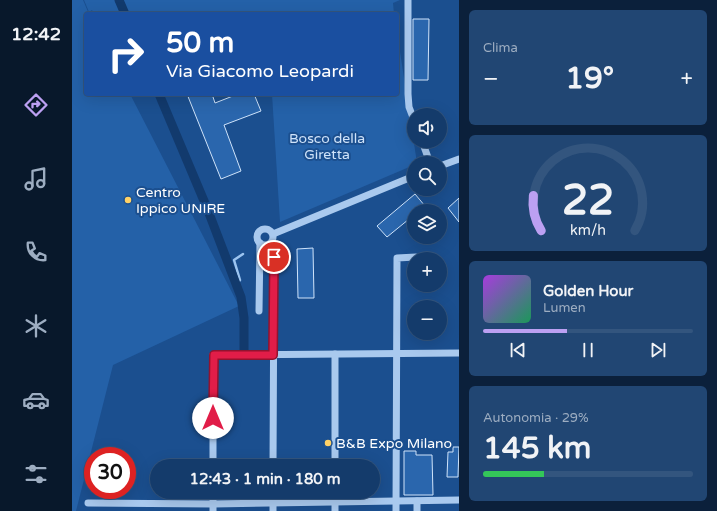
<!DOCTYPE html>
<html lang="it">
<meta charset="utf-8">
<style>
:root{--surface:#143b6b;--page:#214673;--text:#f1f3f6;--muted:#9dadc1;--line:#33557e;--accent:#bca0f2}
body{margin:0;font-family:"Varela Round",sans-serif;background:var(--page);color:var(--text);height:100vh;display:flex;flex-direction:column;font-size:15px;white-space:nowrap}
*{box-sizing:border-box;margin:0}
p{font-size:13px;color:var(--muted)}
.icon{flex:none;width:22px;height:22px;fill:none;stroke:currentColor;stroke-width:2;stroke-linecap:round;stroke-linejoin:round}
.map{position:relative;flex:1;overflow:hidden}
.sheet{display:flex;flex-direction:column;gap:10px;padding:10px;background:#0b203b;width:258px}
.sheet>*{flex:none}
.top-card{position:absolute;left:12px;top:12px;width:315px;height:84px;border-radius:4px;box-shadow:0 4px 16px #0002,0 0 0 1px var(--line);background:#1a4fa0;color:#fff;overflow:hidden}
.tools{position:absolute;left:335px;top:108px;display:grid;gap:8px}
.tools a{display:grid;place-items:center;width:40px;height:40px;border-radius:50%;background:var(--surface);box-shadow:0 4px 16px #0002,0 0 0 1px var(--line);font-size:20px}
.speed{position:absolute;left:12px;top:447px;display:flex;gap:8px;font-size:20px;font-weight:700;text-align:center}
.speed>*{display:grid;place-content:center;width:52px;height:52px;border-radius:50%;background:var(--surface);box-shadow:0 4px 16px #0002,0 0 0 1px var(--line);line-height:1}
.speed .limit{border:6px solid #d22;background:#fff;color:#111}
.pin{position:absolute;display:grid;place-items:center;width:34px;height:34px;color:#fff;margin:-17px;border:2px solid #fff;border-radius:50%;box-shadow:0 1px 4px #0007}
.me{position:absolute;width:44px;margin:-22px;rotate:0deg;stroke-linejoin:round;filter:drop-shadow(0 0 3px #0008)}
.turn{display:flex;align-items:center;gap:14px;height:84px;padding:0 16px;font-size:18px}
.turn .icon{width:52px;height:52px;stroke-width:2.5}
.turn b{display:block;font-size:28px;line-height:34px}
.big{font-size:30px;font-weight:700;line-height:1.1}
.sheet .card{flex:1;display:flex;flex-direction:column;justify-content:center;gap:6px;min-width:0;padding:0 14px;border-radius:6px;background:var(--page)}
.sheet .dial{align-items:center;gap:0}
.dial svg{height:104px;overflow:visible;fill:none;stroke:var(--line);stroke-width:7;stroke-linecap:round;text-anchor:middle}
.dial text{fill:var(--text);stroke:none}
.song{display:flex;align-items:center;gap:12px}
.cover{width:48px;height:48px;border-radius:6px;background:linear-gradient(135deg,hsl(280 70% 55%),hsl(150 70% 35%))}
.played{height:4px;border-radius:2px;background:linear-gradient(90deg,var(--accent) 40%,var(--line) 40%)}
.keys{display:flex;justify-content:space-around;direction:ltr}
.heat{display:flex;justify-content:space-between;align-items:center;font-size:22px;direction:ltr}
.charge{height:6px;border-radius:3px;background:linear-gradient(90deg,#34c759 29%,var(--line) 0)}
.trip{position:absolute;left:78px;top:459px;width:230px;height:40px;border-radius:20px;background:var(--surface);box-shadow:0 4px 16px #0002,0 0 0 1px var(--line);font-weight:700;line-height:40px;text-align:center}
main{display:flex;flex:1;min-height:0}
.menu{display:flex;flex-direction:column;width:72px;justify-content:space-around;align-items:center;background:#08182b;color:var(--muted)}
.menu .icon{width:28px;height:28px}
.menu .on{color:var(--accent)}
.menu b{font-size:18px;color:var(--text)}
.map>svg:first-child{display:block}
.green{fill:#2461a8}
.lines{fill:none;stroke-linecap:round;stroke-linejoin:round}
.stream{stroke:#9cc4f0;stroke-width:2.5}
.canal{stroke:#123a6d;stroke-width:9}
.building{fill:#2a66ad;stroke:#cfe3fa}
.minor{stroke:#a9c9ee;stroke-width:7}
.route-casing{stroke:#92132f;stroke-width:10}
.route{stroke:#e11d48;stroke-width:7}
.poi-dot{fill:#ffd166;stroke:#1b4f8f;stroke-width:1.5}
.labels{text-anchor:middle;stroke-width:4;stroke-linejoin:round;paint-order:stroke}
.park-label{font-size:14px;fill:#cfe3fa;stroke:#1b4f8f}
.poi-label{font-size:14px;fill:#fff;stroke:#1b4f8f;text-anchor:start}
</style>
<main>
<nav class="menu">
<b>12:42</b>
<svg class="icon on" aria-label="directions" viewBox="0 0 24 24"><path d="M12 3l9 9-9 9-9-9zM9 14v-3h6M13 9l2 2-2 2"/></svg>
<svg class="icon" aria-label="music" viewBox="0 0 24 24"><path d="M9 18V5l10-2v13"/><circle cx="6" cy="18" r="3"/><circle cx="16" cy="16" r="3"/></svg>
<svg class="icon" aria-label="phone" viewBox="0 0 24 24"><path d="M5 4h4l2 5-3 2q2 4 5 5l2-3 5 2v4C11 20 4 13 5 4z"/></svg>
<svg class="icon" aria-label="climate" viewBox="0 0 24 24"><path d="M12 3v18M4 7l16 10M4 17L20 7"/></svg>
<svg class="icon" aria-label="car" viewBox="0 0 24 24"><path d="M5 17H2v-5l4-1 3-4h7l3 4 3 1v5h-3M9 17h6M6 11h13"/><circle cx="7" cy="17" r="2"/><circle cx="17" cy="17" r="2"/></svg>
<svg class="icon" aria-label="filters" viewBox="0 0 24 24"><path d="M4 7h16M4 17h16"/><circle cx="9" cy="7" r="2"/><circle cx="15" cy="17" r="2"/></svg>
</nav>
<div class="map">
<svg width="387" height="511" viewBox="0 0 387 511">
<rect width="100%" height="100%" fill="#1b4f8f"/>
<g class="green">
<path d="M0,0H11L17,14H14V94H58L167,306L41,365L4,511H0Z"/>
<path d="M12,0H328L321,3L322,14H22L20,10L17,12Z"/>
<path d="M325,32L345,163H342V165L208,222L200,94H325Z"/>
</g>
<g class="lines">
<path class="stream" d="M164,284L168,280L162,260L171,254"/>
<g class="canal">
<path d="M47,0L53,14"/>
<path d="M87,94L135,208L169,297L172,318V351"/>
</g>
</g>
<g class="building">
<path d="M341,19H357L356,80H341Z"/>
<path d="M115,94H140L143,103L166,94H182L189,111L152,125L169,171L149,179Z"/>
<path d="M343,194L353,206L346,211H342V215L315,237L305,226Z"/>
<path d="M387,198V222L376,208Z"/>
<path d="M241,248L242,298H226L225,249Z"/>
<path d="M381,447H387L386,477H375L376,452H381Z"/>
<path d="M332,451H344V455H360L361,495H332Z"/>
</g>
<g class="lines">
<g class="minor">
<path d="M336,0V94L337,107L342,120"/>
<path d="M350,141L358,163"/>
<path d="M368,166L387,159"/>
<circle cx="193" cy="237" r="8"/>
<path d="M201,234L342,176"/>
<path d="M187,311L188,243"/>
<path d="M141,466V355L387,353"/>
<path d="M201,466L202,257"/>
<path d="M263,466V354"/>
<path d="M141,492V511"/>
<path d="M16,503L141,504L387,500"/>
<path d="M201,511V492"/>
<path d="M263,511V492"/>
<path d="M324,511L325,258L344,257"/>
<path d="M345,511V501"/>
</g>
</g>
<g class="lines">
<defs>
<path id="route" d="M141,418L142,355H201L202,257"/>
</defs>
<use href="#route" class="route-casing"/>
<use href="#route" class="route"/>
</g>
<g class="poi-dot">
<circle cx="56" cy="200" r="4"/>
<circle cx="256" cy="443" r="4"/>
</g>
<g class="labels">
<g class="park-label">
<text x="255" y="143">Bosco della<tspan x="255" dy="16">Giretta</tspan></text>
</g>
<g class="poi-label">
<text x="64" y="197">Centro<tspan x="64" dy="16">Ippico UNIRE</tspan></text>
<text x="264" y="448">B&amp;B Expo Milano</text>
</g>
</g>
</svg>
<div class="tools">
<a><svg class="icon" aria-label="sound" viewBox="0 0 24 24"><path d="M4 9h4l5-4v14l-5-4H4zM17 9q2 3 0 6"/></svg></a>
<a><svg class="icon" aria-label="search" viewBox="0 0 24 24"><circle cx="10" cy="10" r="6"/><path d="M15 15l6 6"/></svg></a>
<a><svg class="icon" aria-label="layers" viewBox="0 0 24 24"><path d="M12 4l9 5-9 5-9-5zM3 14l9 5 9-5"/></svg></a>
<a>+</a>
<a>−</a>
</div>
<div class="speed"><div class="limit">30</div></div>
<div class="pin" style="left:202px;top:257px;background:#d93025"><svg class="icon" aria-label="arrive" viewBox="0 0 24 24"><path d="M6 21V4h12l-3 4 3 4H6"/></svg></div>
<svg class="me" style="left:141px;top:418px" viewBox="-20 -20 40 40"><circle r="19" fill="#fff"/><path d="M0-13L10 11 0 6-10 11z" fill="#e11d48"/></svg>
<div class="trip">12:43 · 1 min · 180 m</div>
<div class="top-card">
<div class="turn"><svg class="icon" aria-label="right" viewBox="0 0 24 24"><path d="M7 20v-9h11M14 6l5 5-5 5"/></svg><div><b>50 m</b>Via Giacomo Leopardi</div></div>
</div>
</div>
<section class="sheet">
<div class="card"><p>Clima</p>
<div class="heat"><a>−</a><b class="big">19°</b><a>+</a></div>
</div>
<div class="card dial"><svg viewBox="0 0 100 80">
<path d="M14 69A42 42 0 1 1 86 69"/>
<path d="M14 69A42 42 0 0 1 8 42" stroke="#bca0f2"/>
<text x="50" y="56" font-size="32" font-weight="700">22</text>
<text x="50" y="72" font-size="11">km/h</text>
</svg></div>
<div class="card">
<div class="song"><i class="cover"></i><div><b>Golden Hour</b><p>Lumen</p></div></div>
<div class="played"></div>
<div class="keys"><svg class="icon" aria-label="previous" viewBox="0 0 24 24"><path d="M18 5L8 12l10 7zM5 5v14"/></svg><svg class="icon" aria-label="pause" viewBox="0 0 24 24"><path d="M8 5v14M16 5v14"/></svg><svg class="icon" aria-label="next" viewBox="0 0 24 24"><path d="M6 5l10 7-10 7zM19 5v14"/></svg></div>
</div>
<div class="card"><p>Autonomia · 29%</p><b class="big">145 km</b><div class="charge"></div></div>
</section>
</main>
